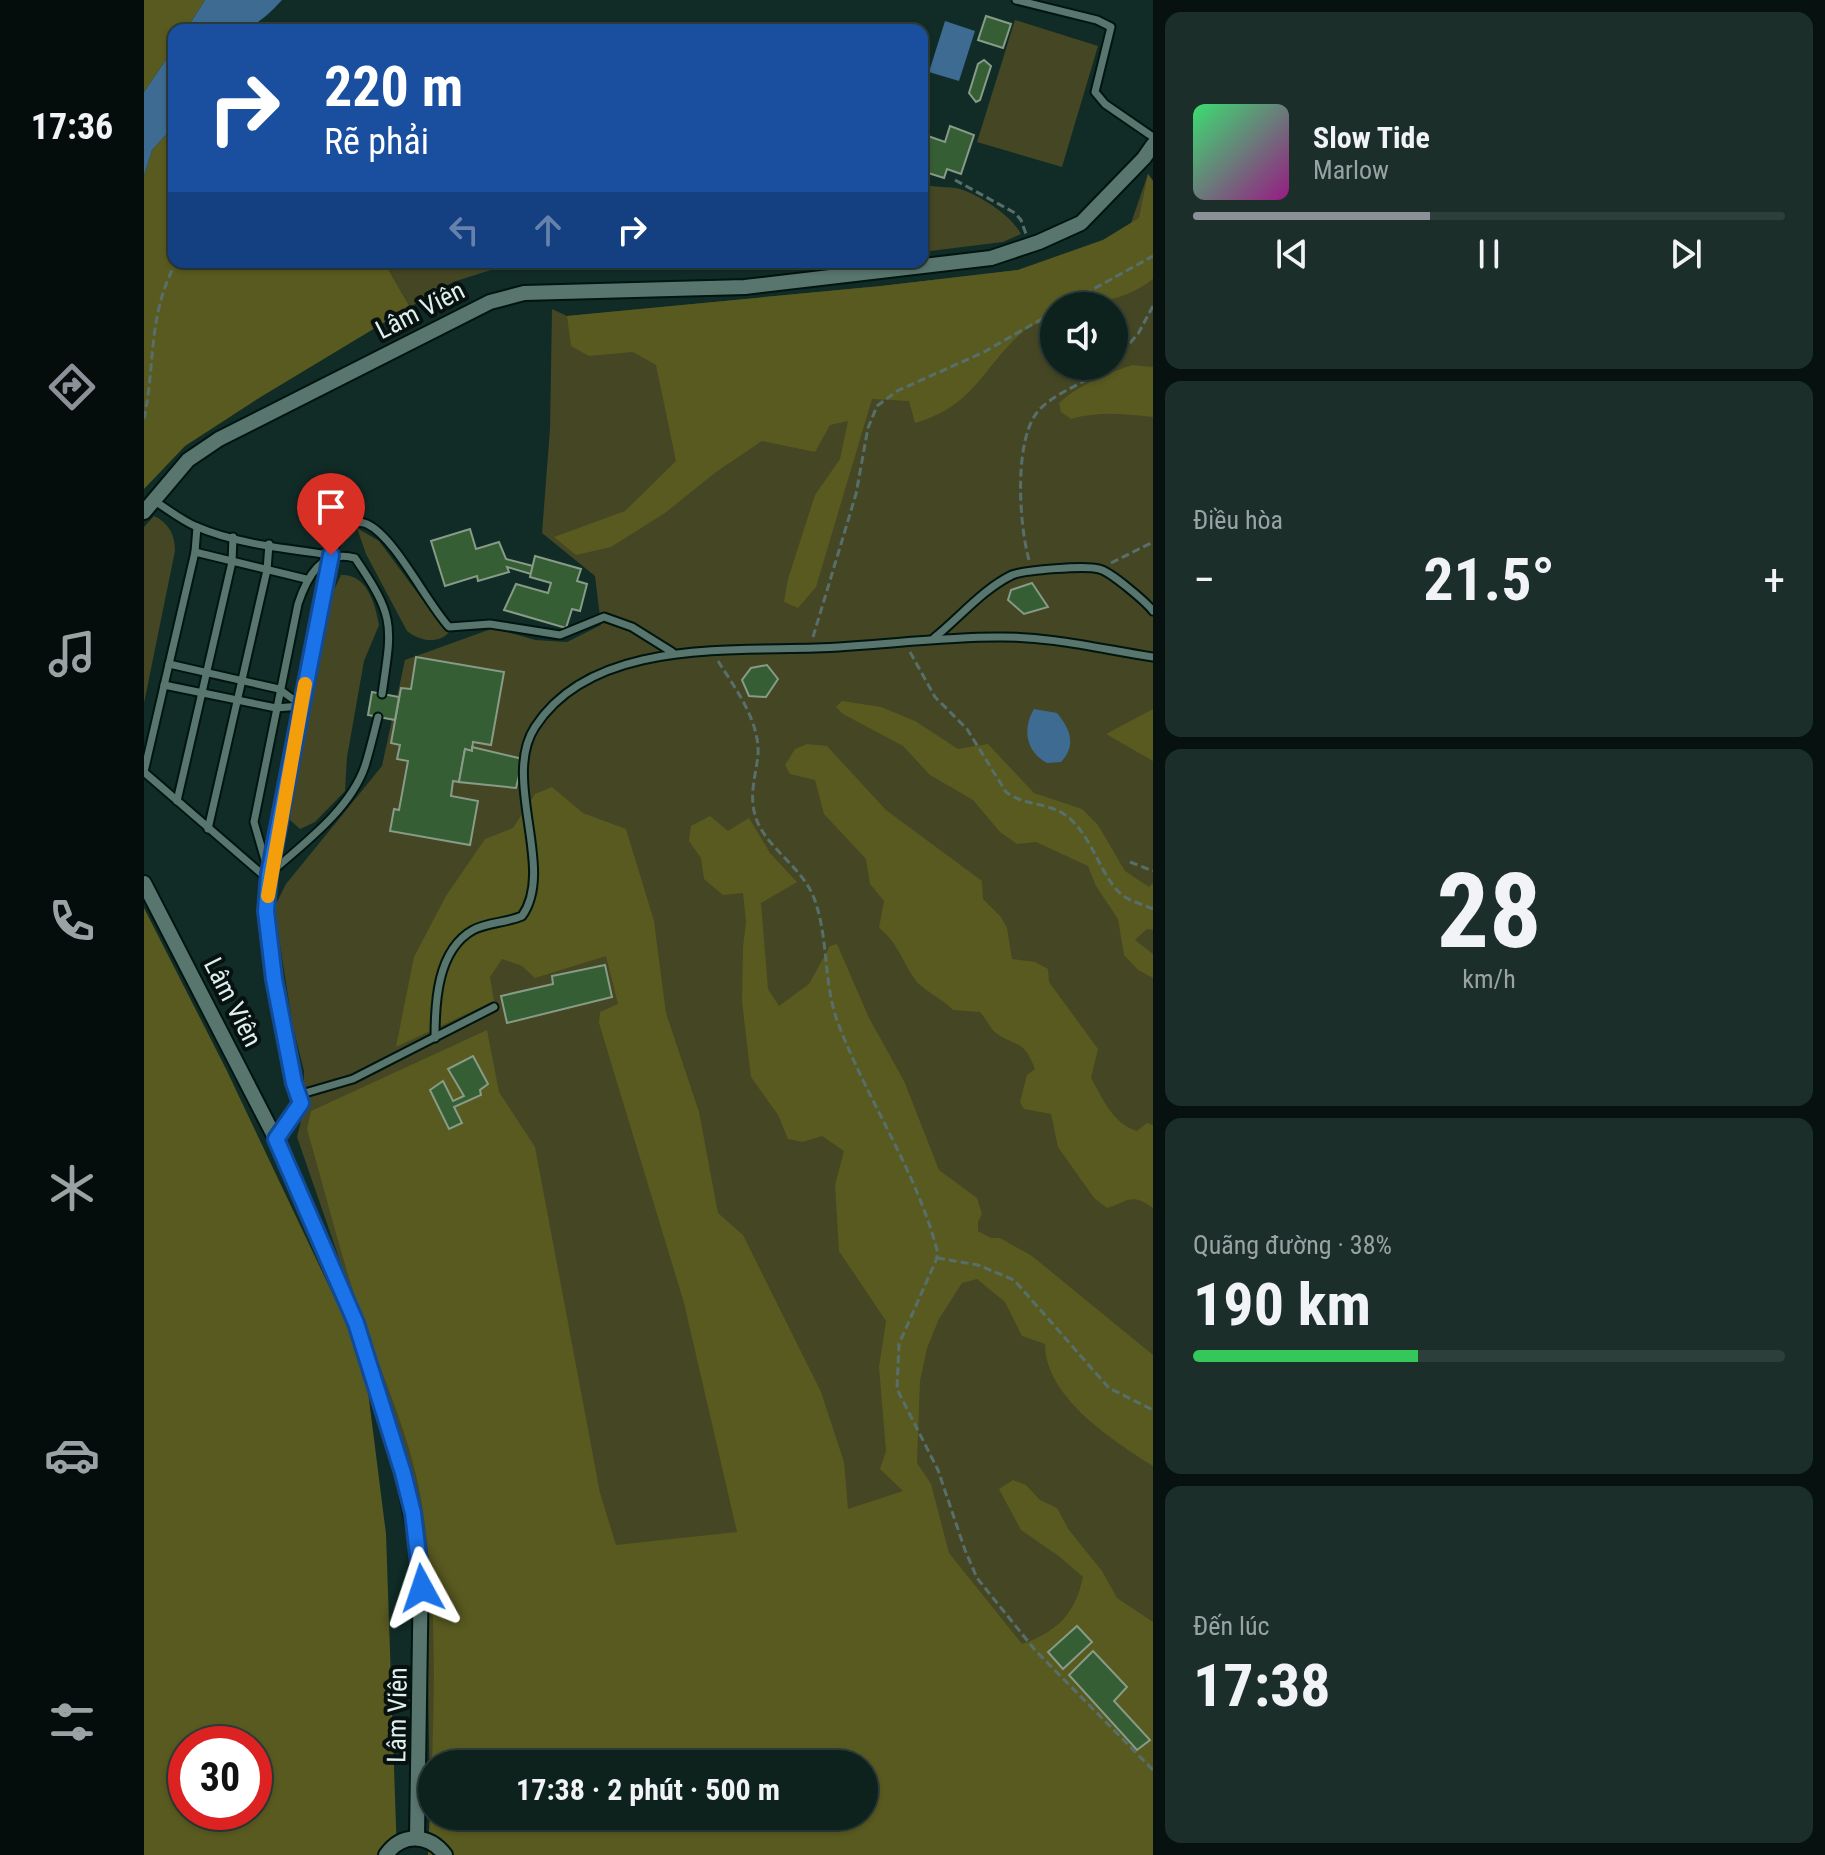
<!DOCTYPE html>
<html lang="vi">
<meta charset="utf-8">
<style>
:root{--surface:#0d211d;--page:#1b2e2a;--text:#f1f3f6;--muted:#9aa3a4;--line:#2d3e3b;--accent:#8c9099}
body{margin:0;font-family:"Roboto Condensed",sans-serif;background:var(--page);color:var(--text);height:100vh;display:flex;flex-direction:column;font-size:30px;white-space:nowrap}
*{box-sizing:border-box;margin:0}
p{font-size:26px;color:var(--muted)}
.icon{flex:none;width:44px;height:44px;fill:none;stroke:currentColor;stroke-width:2;stroke-linecap:round;stroke-linejoin:round}
.map{position:relative;flex:1;overflow:hidden}
.sheet{display:flex;flex-direction:column;gap:12px;padding:12px;background:#071210;width:672px}
.sheet>*{flex:none}
.banner{position:absolute;left:24px;top:24px;width:760px;height:244px;border-radius:16px;box-shadow:0 2px 6px #0004,0 0 0 2px var(--line);background:#1a4fa0;color:#fff;overflow:hidden}
.controls{position:absolute;left:896px;top:292px;display:grid;gap:16px}
.controls a{display:grid;place-items:center;width:88px;height:88px;border-radius:50%;background:var(--surface);box-shadow:0 2px 6px #0004,0 0 0 2px var(--line);font-size:40px}
.speed{position:absolute;left:24px;top:1726px;display:flex;gap:16px;font-size:40px;font-weight:700;text-align:center}
.speed>*{display:grid;place-content:center;width:104px;height:104px;border-radius:50%;background:var(--surface);box-shadow:0 2px 6px #0004,0 0 0 2px var(--line);line-height:1}
.speed .limit{border:12px solid #d22;background:#fff;color:#111}
.pin{position:absolute;display:grid;place-items:center;width:68px;height:68px;color:#fff;margin:-82px -34px;border-radius:50% 50% 50% 0;rotate:-45deg;box-shadow:0 0 8px #0007}
.pin .icon{rotate:45deg}
.me{position:absolute;width:88px;margin:-44px;rotate:355deg;stroke-linejoin:round;filter:drop-shadow(0 0 6px #0008)}
.turn{display:flex;align-items:center;gap:28px;height:168px;padding:0 24px;font-size:36px}
.turn .icon{width:104px;height:104px;stroke-width:2.5}
.turn b{display:block;font-size:56px;line-height:68px}
.lanes{display:flex;align-items:center;height:76px;padding:0 24px;background:#0003;justify-content:center;gap:40px;direction:ltr}
.lanes .off{opacity:.35}
.big{font-size:60px;font-weight:700;line-height:1.1}
.sheet .card{flex:1;display:flex;flex-direction:column;justify-content:center;gap:12px;min-width:0;padding:0 28px;border-radius:16px;background:var(--page)}
.sheet .dial{align-items:center;gap:0}
.dial b{font-size:104px;line-height:1}
.song{display:flex;align-items:center;gap:24px}
.cover{width:96px;height:96px;border-radius:12px;background:linear-gradient(135deg,hsl(140 70% 55%),hsl(310 70% 35%))}
.played{height:8px;border-radius:4px;background:linear-gradient(90deg,var(--accent) 40%,var(--line) 40%)}
.keys{display:flex;justify-content:space-around;direction:ltr}
.heat{display:flex;justify-content:space-between;align-items:center;font-size:44px;direction:ltr}
.charge{height:12px;border-radius:6px;background:linear-gradient(90deg,#34c759 38%,var(--line) 0)}
.trip{position:absolute;left:274px;top:1750px;width:460px;height:80px;border-radius:40px;background:var(--surface);box-shadow:0 2px 6px #0004,0 0 0 2px var(--line);font-weight:700;line-height:80px;text-align:center}
main{display:flex;flex:1;min-height:0}
.dock{display:flex;flex-direction:column;width:144px;justify-content:space-around;align-items:center;background:#050d0c;color:var(--muted)}
.dock .icon{width:56px;height:56px}
.dock .active{color:var(--accent)}
.dock b{font-size:36px;color:var(--text)}
.map>svg:first-child{display:block}
.green{fill:#454623;fill-rule:evenodd}
.forest{fill:#595a20;fill-rule:evenodd}
.water{fill:#3d6b91}
.building{fill:#355e35;stroke:#889b87;stroke-width:2}
.lines{fill:none;stroke-linecap:round;stroke-linejoin:round}
.service-casing{stroke:#001410;stroke-width:11}
.minor-casing{stroke:#001410;stroke-width:18}
.path{stroke:#576f6a;stroke-width:3;stroke-dasharray:8 4;stroke-linecap:butt}
.service{stroke:#58756e;stroke-width:7}
.minor{stroke:#58756e;stroke-width:14}
.route-casing{stroke:#114b97;stroke-width:20}
.route{stroke:#1a73e8;stroke-width:14}
.slow{stroke:#f59e0b;stroke-width:14}
.labels{text-anchor:middle;stroke-width:8;stroke-linejoin:round;paint-order:stroke}
.street-label{font-size:26px;fill:#dfefeb;stroke:#071210}
</style>
<main>
<nav class="dock">
<b>17:36</b>
<svg class="icon active" aria-label="directions" viewBox="0 0 24 24"><path d="M12 3l9 9-9 9-9-9zM9 14v-3h6M13 9l2 2-2 2"/></svg>
<svg class="icon" aria-label="music" viewBox="0 0 24 24"><path d="M9 18V5l10-2v13"/><circle cx="6" cy="18" r="3"/><circle cx="16" cy="16" r="3"/></svg>
<svg class="icon" aria-label="phone" viewBox="0 0 24 24"><path d="M5 4h4l2 5-3 2q2 4 5 5l2-3 5 2v4C11 20 4 13 5 4z"/></svg>
<svg class="icon" aria-label="climate" viewBox="0 0 24 24"><path d="M12 3v18M4 7l16 10M4 17L20 7"/></svg>
<svg class="icon" aria-label="car" viewBox="0 0 24 24"><path d="M5 17H2v-5l4-1 3-4h7l3 4 3 1v5h-3M9 17h6M6 11h13"/><circle cx="7" cy="17" r="2"/><circle cx="17" cy="17" r="2"/></svg>
<svg class="icon" aria-label="filters" viewBox="0 0 24 24"><path d="M4 7h16M4 17h16"/><circle cx="9" cy="7" r="2"/><circle cx="15" cy="17" r="2"/></svg>
</nav>
<div class="map">
<svg width="1009" height="1855" viewBox="0 0 1009 1855">
<rect width="100%" height="100%" fill="#112c27"/>
<g class="green">
<path d="M871,20L954,46L918,167L833,142Z"/>
<path d="M1004,174L1009,181V1855H287L282,1567L264,1457L153,1137L160,1109V1071L149,1027L130,908L142,884L238,766L261,660L350,628L391,640L423,642L457,625L451,576L398,533L406,429L408,309L423,316L737,286L874,270L959,240L987,223ZM910,306H970V366H910ZM288,1764H720V1816H288Z"/>
<path d="M778,184C791,188 804,186 816,189C837,196 867,215 877,234L859,242L778,252Z"/>
<path d="M240,262H680L611,267L353,268L309,282L266,307Z"/>
<path d="M10,516C25,523 31,535 31,551L0,703V527Z"/>
<path d="M213,528L235,541L295,622L306,631C295,645 275,641 263,631L222,554Z"/>
<path d="M197,575C223,574 231,603 235,625L220,661L203,757L201,791L171,822L156,829L146,820L148,799L190,590Z"/>
</g>
<g class="forest">
<path d="M0,0H61L42,30H30V48L0,92Z"/>
<path d="M30,126V262H240L266,307L115,398L41,446L0,489V176L8,150Z"/>
<path d="M1004,174L1009,181V279C981,301 945,306 910,306V318C901,322 888,324 881,330C838,366 833,405 771,423L765,401L728,399L672,587L654,608L640,602L644,579L671,495L696,459L704,421L686,425L671,452L618,441L572,472L521,513L467,547L432,555L410,537L481,511L532,461L512,365L489,352L445,356L427,346L423,316L737,286L874,270L959,240L995,218Z"/>
<path d="M988,365L1009,367V417C980,414 955,411 927,419L917,412L915,403C936,384 962,374 988,365Z"/>
<path d="M698,701L737,707L771,721L814,749L844,744L890,793L938,809L954,825L981,871L1005,887L1009,883V930L1003,929L991,940L1009,954V978L994,970L980,955L974,919L952,886L944,866L892,842L873,844L856,832L829,800L786,775L759,746L699,714L692,707Z"/>
<path d="M1009,709V761L962,734Z"/>
<path d="M663,744L683,746L742,810L838,881L839,899L857,917L863,928L868,959L891,962L904,969L905,982L954,1049L947,1078C959,1099 969,1124 993,1131L1003,1123L1009,1125V1208C986,1192 985,1202 963,1208L950,1198L914,1147L907,1114L880,1109L876,1102L883,1075L891,1069C879,1038 873,1048 852,1033C847,1030 842,1018 836,1012L809,1010C799,999 782,992 773,982C759,964 754,942 735,928L740,901L726,884L722,859L680,814L671,780L646,774L641,765L651,749Z"/>
<path d="M408,787L439,813L482,829L510,921L522,1013L555,1112L574,1213L599,1235L677,1392L700,1462L704,1509L759,1491L736,1469L742,1451L735,1367L742,1321L695,1251L691,1185L700,1151L678,1136L658,1142L644,1139L634,1115L607,1077L598,1002L599,947L602,922L599,893L579,895L560,879L557,858L545,841L547,826L566,816L584,831L605,818L626,853L653,882L617,903L624,989L635,1006L665,984L686,946L693,944L725,1018L760,1081L795,1170L833,1198L838,1214L834,1222V1231L847,1238H856L888,1256L1009,1355V1466C968,1440 901,1397 901,1344L878,1336L861,1302L833,1279L818,1283L795,1319L783,1348L776,1381L773,1463L787,1484L805,1553L878,1644C913,1632 931,1614 939,1577L916,1557L877,1530L855,1489L869,1480L882,1485L896,1500L913,1508L925,1530L958,1571L973,1598L1009,1622V1855H284C289,1736 297,1617 277,1499C266,1435 238,1376 217,1315C196,1254 181,1191 163,1129L167,1111L343,1030L355,1092L391,1147L456,1493L472,1545L593,1532L540,1303L455,1023L456,1012L474,1004L462,956L391,978L378,966L358,959L346,977L350,1001L252,1047L270,957L302,896L341,839L369,828L391,794ZM288,1764H720V1816H288Z"/>
<path d="M0,908L82,1069L220,1360L242,1534L253,1855H0ZM42,1744H110V1812H42Z"/>
</g>
<g class="water">
<path d="M61,0H138C103,39 91,30 42,30Z"/>
<path d="M801,21L831,31L815,81L785,72Z"/>
<path d="M30,48V126L8,150L0,176V92Z"/>
<path d="M890,709L913,713C926,729 933,745 917,762L903,763C882,752 878,729 890,709Z"/>
</g>
<g class="building">
<path d="M842,16L867,24L859,48L834,40Z"/>
<path d="M840,60L847,66L836,100L832,102L825,93L834,64Z"/>
<path d="M806,126L830,135L817,174L803,169L800,178L778,171V134L801,142Z"/>
<path d="M326,529L332,549L355,542L362,559L389,566L387,574L363,567L365,572L334,581L333,576L301,586L287,541Z"/>
<path d="M391,556L437,569L433,581L443,584L436,611L428,609L422,628L360,610L372,584L404,593L407,583L386,577Z"/>
<path d="M888,583L904,607L880,614L864,600L867,590Z"/>
<path d="M272,657L360,672L347,745L329,742L328,751L321,749L315,782L309,781L307,796L334,801L326,845L246,831L250,809L255,810L264,761L253,759L256,745L247,743L257,688L267,689Z"/>
<path d="M623,665L634,679L622,697L605,696L598,680L607,668Z"/>
<path d="M228,692L255,697L251,720L224,715Z"/>
<path d="M328,747L379,759L372,788L315,782L321,749L328,751Z"/>
<path d="M461,965L468,997L363,1023L357,996L409,984L408,976Z"/>
<path d="M329,1056L344,1084L336,1090L337,1095L310,1107L318,1123L305,1129L286,1090L299,1081L309,1101L320,1096L304,1069Z"/>
<path d="M933,1626L948,1642L919,1669L904,1652Z"/>
<path d="M949,1651L983,1687L970,1701L1006,1740L993,1750L925,1675Z"/>
</g>
<g class="lines">
<defs>
<g id="service">
<path d="M872,0L953,20L967,27L951,92L961,104L1009,137"/>
<path d="M9,500C22,508 37,520 51,526C92,544 143,549 187,555"/>
<path d="M53,527L51,552L0,772L125,880"/>
<path d="M51,552L162,579"/>
<path d="M790,638C815,618 839,589 868,575C881,570 942,565 955,569C966,571 1002,602 1009,611"/>
<path d="M25,664L135,689L157,705"/>
<path d="M20,685L132,708L156,706"/>
<path d="M234,717C230,733 226,750 221,766C206,810 159,844 125,874L110,822L154,604C163,577 177,549 211,558C252,618 248,625 238,694"/>
<path d="M33,801L88,562L89,537"/>
<path d="M64,829L123,570L125,544"/>
<path d="M291,1038C291,1003 293,950 329,930C344,922 362,923 378,916C412,869 357,779 391,727C447,640 582,651 671,648C732,646 792,637 853,637C905,636 957,649 1009,657"/>
<path d="M154,1095L209,1079L350,1007"/>
<path d="M132,1138L157,1103L150,1083L123,931L122,911L125,874L185,558L200,527C207,523 216,521 223,524C251,537 282,602 305,627L346,624L416,635L460,617L488,627L528,652"/>
</g>
<g id="minor">
<path d="M0,512L44,460L75,439L346,302L380,293L601,287L847,258L895,242L937,223L1000,158L1009,145"/>
<path d="M0,883L141,1157L212,1323L259,1473L277,1566L273,1838"/>
<path d="M242,1855C258,1832 285,1834 301,1855"/>
</g>
</defs>
<use href="#service" class="service-casing"/>
<use href="#minor" class="minor-casing"/>
<g class="path">
<path d="M811,180L871,213L877,220L882,234"/>
<path d="M919,306L1009,256"/>
<path d="M970,361L994,334L1009,306"/>
<path d="M0,419C12,361 3,318 32,262"/>
<path d="M885,560C875,525 869,436 896,409C915,390 943,383 964,366"/>
<path d="M967,563L1009,542"/>
<path d="M669,637L712,494L724,428L733,406L753,391L840,352L910,312"/>
<path d="M766,652L791,697L823,729L862,792C879,806 906,802 924,817C950,838 958,882 981,897C989,902 1000,905 1009,909"/>
<path d="M574,661C591,688 616,721 614,755C612,775 605,794 611,815C620,847 658,866 670,898C685,938 679,983 694,1023C723,1100 772,1170 793,1250V1258L755,1344L753,1389L794,1470L821,1550L833,1578L891,1650L1009,1770"/>
<path d="M986,862L1009,871"/>
<path d="M793,1258L834,1265L870,1280L965,1388L1009,1410"/>
</g>
<use href="#service" class="service"/>
<use href="#minor" class="minor"/>
</g>
<g class="lines">
<defs>
<path id="route" d="M187,555L125,874L122,911L130,979L150,1083L157,1103L132,1139L212,1323L259,1473L269,1513L278,1588"/>
</defs>
<use href="#route" class="route-casing"/>
<use href="#route" class="route"/>
<path class="slow" d="M124,896L161,684"/>
</g>
<g class="labels">
<g class="street-label">
<text transform="translate(276 310) rotate(-27)" y="9">Lâm Viên</text>
<text transform="translate(89 1002) rotate(63)" y="9">Lâm Viên</text>
<text transform="translate(253 1715) rotate(-89)" y="9">Lâm Viên</text>
</g>
</g>
</svg>
<div class="controls">
<a><svg class="icon" aria-label="sound" viewBox="0 0 24 24"><path d="M4 9h4l5-4v14l-5-4H4zM17 9q2 3 0 6"/></svg></a>
</div>
<div class="speed"><div class="limit">30</div></div>
<div class="pin" style="left:187px;top:555px;background:#d93025"><svg class="icon" aria-label="arrive" viewBox="0 0 24 24"><path d="M6 21V4h12l-3 4 3 4H6"/></svg></div>
<svg class="me" style="left:278px;top:1588px" viewBox="-20 -20 40 40"><path d="M0-17L14 15 0 8-14 15z" fill="#1a73e8" stroke="#fff" stroke-width="4"/></svg>
<div class="trip">17:38 · 2 phút · 500 m</div>
<div class="banner">
<div class="turn"><svg class="icon" aria-label="right" viewBox="0 0 24 24"><path d="M7 20v-9h11M14 6l5 5-5 5"/></svg><div><b>220 m</b>Rẽ phải</div></div>
<div class="lanes"><svg class="icon off" aria-label="left" viewBox="0 0 24 24"><path d="M17 20v-9H6M10 6l-5 5 5 5"/></svg><svg class="icon off" aria-label="ahead" viewBox="0 0 24 24"><path d="M12 20V5M6 11l6-6 6 6"/></svg><svg class="icon" aria-label="right" viewBox="0 0 24 24"><path d="M7 20v-9h11M14 6l5 5-5 5"/></svg></div>
</div>
</div>
<section class="sheet">
<div class="card">
<div class="song"><i class="cover"></i><div><b>Slow Tide</b><p>Marlow</p></div></div>
<div class="played"></div>
<div class="keys"><svg class="icon" aria-label="previous" viewBox="0 0 24 24"><path d="M18 5L8 12l10 7zM5 5v14"/></svg><svg class="icon" aria-label="pause" viewBox="0 0 24 24"><path d="M8 5v14M16 5v14"/></svg><svg class="icon" aria-label="next" viewBox="0 0 24 24"><path d="M6 5l10 7-10 7zM19 5v14"/></svg></div>
</div>
<div class="card"><p>Điều hòa</p>
<div class="heat"><a>−</a><b class="big">21.5°</b><a>+</a></div>
</div>
<div class="card dial"><b>28</b><p>km/h</p></div>
<div class="card"><p>Quãng đường · 38%</p><b class="big">190 km</b><div class="charge"></div></div>
<div class="card"><p>Đến lúc</p><b class="big">17:38</b></div>
</section>
</main>
